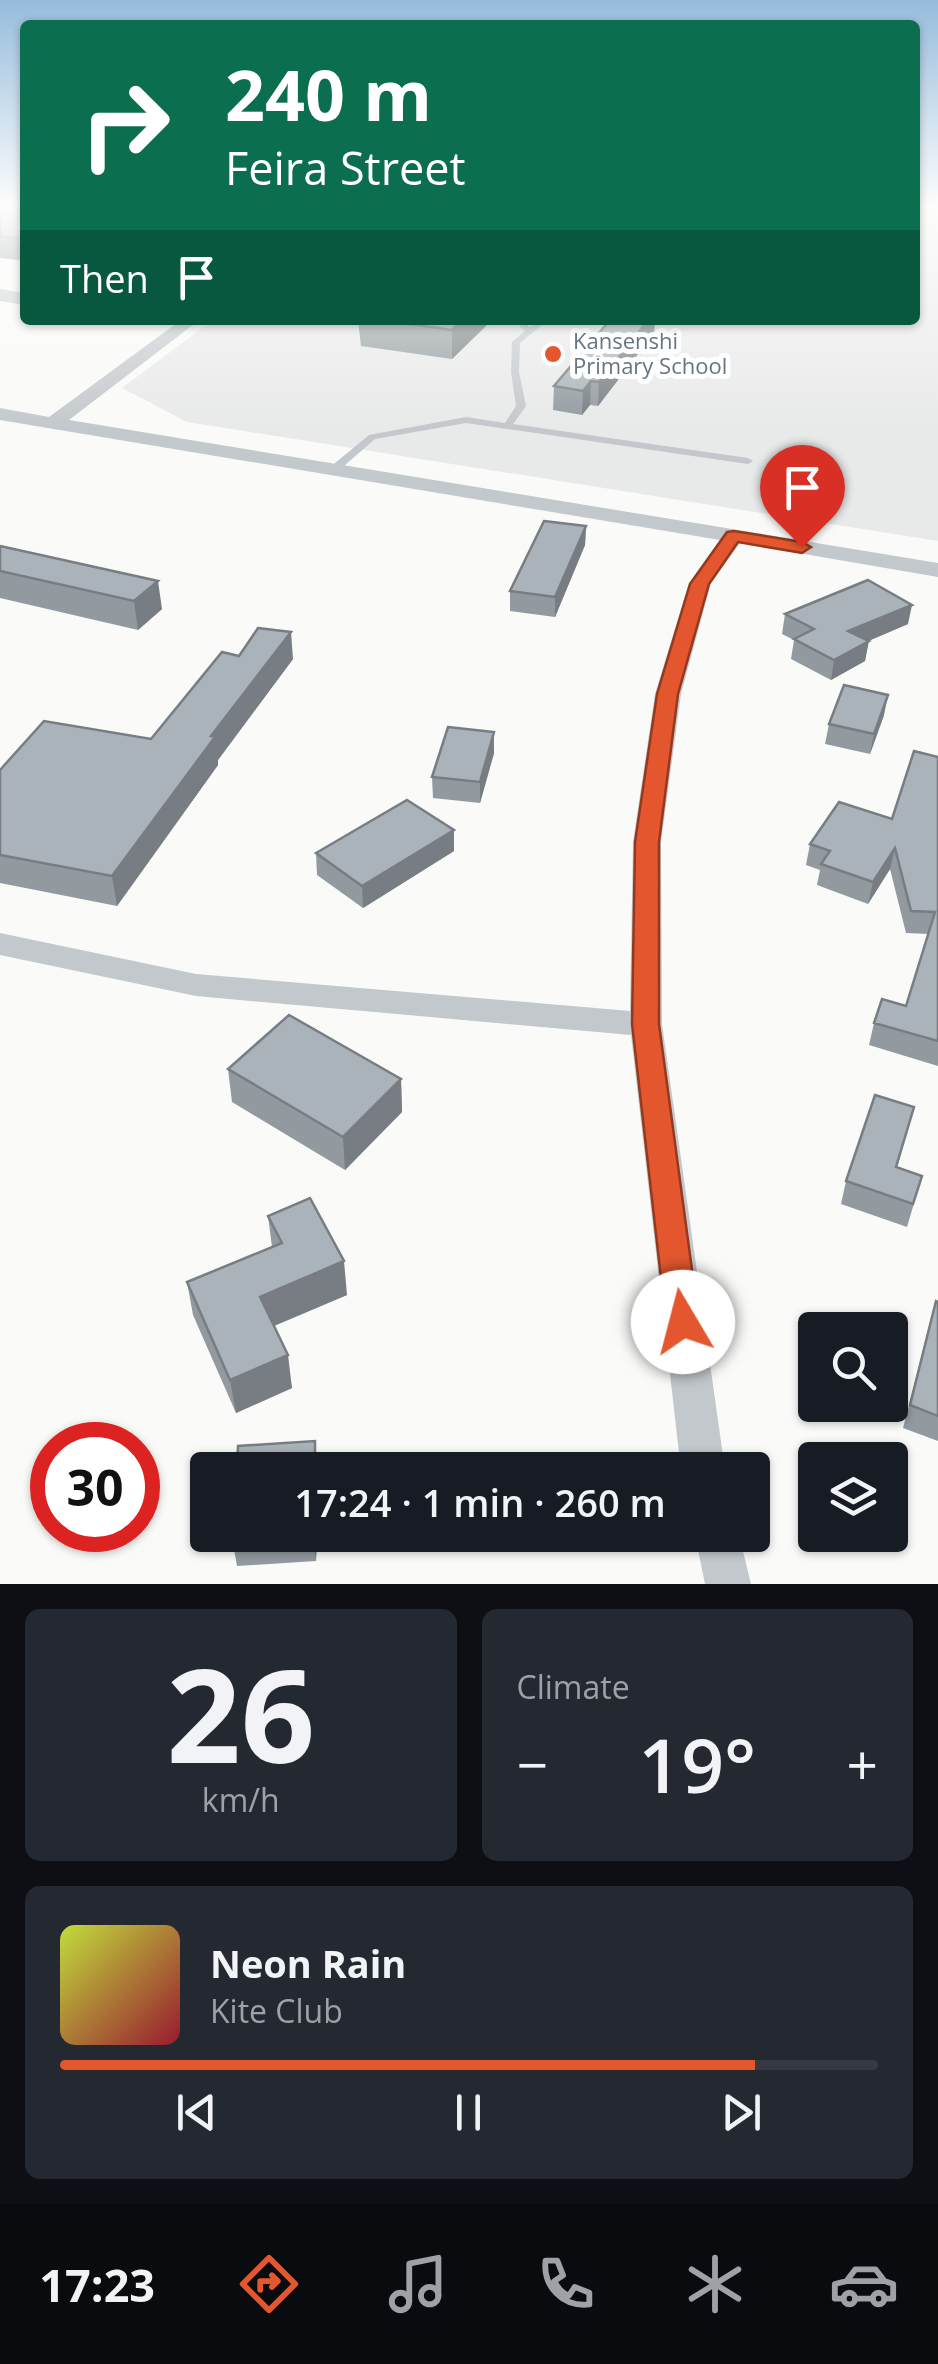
<!DOCTYPE html>
<meta charset="utf-8">
<style>
:root{--surface:#171b24;--page:#242831;--text:#f1f3f6;--muted:#9ea1a6;--line:#363941;--accent:#e4572e}
body{margin:0;font-family:"Open Sans",sans-serif;background:var(--page);color:var(--text);height:100vh;display:flex;flex-direction:column;font-size:38px;white-space:nowrap}
*{box-sizing:border-box;margin:0}
p{font-size:32px;color:var(--muted)}
.icon{flex:none;width:55px;height:55px;fill:none;stroke:currentColor;stroke-width:2;stroke-linecap:round;stroke-linejoin:round}
.map{position:relative;height:1584px;overflow:hidden}
.panel{display:flex;flex-direction:column;gap:25px;padding:25px;background:#0d0f14;flex:1}
.panel>*{flex:none}
.guide{position:absolute;left:20px;top:20px;width:900px;height:305px;border-radius:10px;box-shadow:0 2px 8px #0004;background:#0b6e4f;color:#fff;overflow:hidden}
.tools{position:absolute;left:798px;top:1312px;display:grid;gap:20px}
.tools a{display:grid;place-items:center;width:110px;height:110px;border-radius:10px;background:var(--surface);box-shadow:0 2px 8px #0004;font-size:50px}
.speed{position:absolute;left:30px;top:1422px;display:flex;gap:20px;font-size:50px;font-weight:700;text-align:center}
.speed>*{display:grid;place-content:center;width:130px;height:130px;border-radius:50%;background:var(--surface);box-shadow:0 2px 8px #0004;line-height:1}
.speed .limit{border:15px solid #d22;background:#fff;color:#111}
.pin{position:absolute;display:grid;place-items:center;width:85px;height:85px;color:#fff;margin:-102px -42px;border-radius:50% 50% 50% 0;rotate:-45deg;box-shadow:0 0 10px #0007}
.pin .icon{rotate:45deg}
.me{position:absolute;width:110px;margin:-55px;rotate:352deg;stroke-linejoin:round;filter:drop-shadow(0 0 8px #0008)}
.turn{display:flex;align-items:center;gap:35px;height:210px;padding:0 40px;font-size:45px}
.turn .icon{width:130px;height:130px;stroke-width:2.5}
.turn b{display:block;font-size:70px;line-height:85px}
.then{display:flex;align-items:center;height:95px;padding:0 40px;background:#0003;gap:20px;font-size:38px}
.big{font-size:75px;font-weight:600;line-height:1.1}
.panel .widget{flex:1;display:flex;flex-direction:column;justify-content:center;gap:15px;min-width:0;padding:0 35px;border-radius:15px;background:var(--page)}
.panel .dial{align-items:center;gap:0}
.dial b{font-size:130px;line-height:1}
.song{display:flex;align-items:center;gap:30px}
.cover{width:120px;height:120px;border-radius:15px;background:linear-gradient(135deg,hsl(70 70% 55%),hsl(350 70% 35%))}
.played{height:10px;border-radius:5px;background:linear-gradient(90deg,var(--accent) 85%,var(--line) 85%)}
.keys{display:flex;justify-content:space-around;direction:ltr}
.heat{display:flex;justify-content:space-between;align-items:center;font-size:55px;direction:ltr}
.panel .tiles{flex:1;display:grid;gap:25px;grid-template-columns:1fr 1fr}
.widget:last-child{grid-column:span 2}
.trip{position:absolute;left:190px;top:1452px;width:580px;height:100px;border-radius:10px;background:var(--surface);box-shadow:0 2px 8px #0004;font-weight:600;line-height:100px;text-align:center}
.menu{display:flex;height:160px;justify-content:space-around;align-items:center;background:#090b0e;color:var(--muted)}
.menu .icon{width:70px;height:70px}
.menu .selected{color:var(--accent)}
.menu b{font-size:45px;color:var(--text)}
.map>svg:first-child{display:block}
.built{fill:#e8e9e9}
.lines{fill:none;stroke-linecap:round;stroke-linejoin:round}
.service{fill:#c3c8cc;fill-rule:evenodd}
.minor{fill:#c3c8cc;fill-rule:evenodd}
.tertiary{fill:#c3c8cc;fill-rule:evenodd}
.wall{fill:#929a9f}
.shaded-wall{fill:#777d82}
.building{fill:#aab3b9;stroke:#777d82;stroke-width:2.5}
.route{fill:#e4572e;stroke:#94391e;stroke-width:2.5}
.poi-dot{fill:#e4572e;stroke:#fff;stroke-width:4}
.labels{text-anchor:middle;stroke-width:10;stroke-linejoin:round;paint-order:stroke}
.far-poi-label{font-size:22px;fill:#657683;stroke:#fff;text-anchor:start}
</style>
<div class="map">
<svg width="938" height="1584" viewBox="0 0 938 1584">
<rect width="100%" height="100%" fill="#fafaf8"/>
<path class="built" d="M915,208H938V541L187,422L122,388L213,320H915Z"/>
<g class="lines">
<path class="service" d="M513,320H522L530,327L539,320H548L520,343L519,372L526,406L513,424L748,458L753,461L748,464L466,423L375,439L337,472H329V468L369,435L466,417L505,423L516,406L511,372L512,342L525,331Z"/>
<g class="minor">
<path d="M181,320L198,321L69,420L938,563V577L740,543L711,583L681,694L661,842L662,1024L725,1470H681L631,1035L196,996L0,955V933L196,974L630,1011L633,842L655,694L689,583L720,540L0,420V408L49,417Z"/>
<path d="M695,1535H739L751,1584H705Z"/>
</g>
<g class="tertiary">
<path d="M0,289L25,293V305L0,301Z"/>
<path d="M170,320H203L192,326L174,324Z"/>
</g>
</g>
<g class="wall">
<path d="M0,208H25V261L0,258Z"/>
<path d="M358,320H492L452,359L361,346Z"/>
<path d="M654,333L598,406L590,405L582,415L553,410L554,386Z"/>
<path d="M586,526L585,545L555,617L510,611V591Z"/>
<path d="M0,546L162,609L138,630L0,598Z"/>
<path d="M785,614L908,624L868,641L865,661L831,680L791,659L794,640L782,634Z"/>
<path d="M239,656L293,659L218,760V765L117,906L0,883V770L151,739Z"/>
<path d="M884,715L870,754L825,744L829,724Z"/>
<path d="M494,753L480,803L433,798L432,777Z"/>
<path d="M938,757V1066L869,1045L874,1023L906,1006L929,934L906,933L890,869L868,904L817,885L820,870L806,865L810,844L892,819Z"/>
<path d="M454,851L363,908L317,875L316,853Z"/>
<path d="M228,1069L401,1079L402,1112L345,1170L232,1102Z"/>
<path d="M914,1107L897,1168L922,1176L907,1227L841,1204L846,1181Z"/>
<path d="M268,1216L347,1295L274,1326L292,1388L236,1413L193,1315L187,1282L272,1247Z"/>
<path d="M936,1301L938,1302V1441L903,1428Z"/>
<path d="M233,1535H317L316,1561L237,1566L233,1544Z"/>
</g>
<g class="shaded-wall">
<path d="M462,320H492L452,359V330Z"/>
<path d="M648,320H655L654,333L598,406L599,382Z"/>
<path d="M591,381L590,405L582,415L583,391Z"/>
<path d="M586,526L585,545L555,617V597Z"/>
<path d="M158,581L162,609L138,630L134,601Z"/>
<path d="M912,605L908,624L845,651L848,631Z"/>
<path d="M291,632L293,659L218,760V765L117,906L112,876L211,736Z"/>
<path d="M869,641L865,661L831,680L834,660Z"/>
<path d="M888,695L884,715L870,754L874,734Z"/>
<path d="M494,732V753L480,803V782Z"/>
<path d="M454,830V851L363,908L362,886Z"/>
<path d="M895,848L890,869L868,904L873,882Z"/>
<path d="M401,1079L402,1112L345,1170L343,1137Z"/>
<path d="M344,1261L347,1295L264,1330L260,1297Z"/>
<path d="M288,1355L292,1388L236,1413L230,1380Z"/>
<path d="M314,1535H317L316,1561L314,1538Z"/>
</g>
<g class="building">
<path d="M0,208H25V239L0,236Z"/>
<path d="M380,320H462L452,330Z"/>
<path d="M610,320H648L599,382L591,381L583,391L554,386Z"/>
<path d="M544,521L586,526L555,597L510,591Z"/>
<path d="M0,546L158,581L134,601L0,571Z"/>
<path d="M868,580L912,605L848,631L869,641L834,660L794,639L814,629L785,614Z"/>
<path d="M258,628L291,632L211,736L215,737L112,876L0,855V770L44,721L151,739L222,652L239,656Z"/>
<path d="M844,685L888,695L874,734L829,724Z"/>
<path d="M448,727L494,732L480,782L432,777Z"/>
<path d="M914,751L938,757V1041L874,1023L882,999L906,1006L935,912L911,911L895,848L873,882L821,864L830,851L810,844L839,802L892,819Z"/>
<path d="M407,800L454,830L362,886L316,853Z"/>
<path d="M289,1015L401,1079L343,1137L228,1069Z"/>
<path d="M875,1095L914,1107L896,1167L922,1176L913,1204L846,1181Z"/>
<path d="M310,1198L344,1261L260,1297L288,1355L230,1380L187,1282L282,1243L268,1216Z"/>
<path d="M936,1301L938,1302V1416L910,1405Z"/>
<path d="M315,1441V1470H237L238,1446Z"/>
<path d="M233,1535H314V1538L233,1544Z"/>
</g>
<linearGradient id="sky" x2="0" y2="1"><stop stop-color="#96bcdc"/><stop offset="0.48" stop-color="#fdfdfc"/><stop offset="1" stop-color="#fdfdfc" stop-opacity="0"/></linearGradient>
<rect width="938" height="429" fill="url(#sky)"/>
<path class="route" d="M734,531L802,542L811,547L802,553L738,542L709,584L678,694L659,842V1024L699,1322L694,1332L683,1336L671,1332L666,1322L632,1024L635,842L657,694L690,584L727,532Z"/>
<circle class="poi-dot" cx="553" cy="354" r="10"/>
<g class="labels">
<g class="far-poi-label">
<text x="573" y="349">Kansenshi<tspan x="573" dy="25">Primary School</tspan></text>
</g>
</g>
</svg>
<div class="tools">
<a><svg class="icon" aria-label="search" viewBox="0 0 24 24"><circle cx="10" cy="10" r="6"/><path d="M15 15l6 6"/></svg></a>
<a><svg class="icon" aria-label="layers" viewBox="0 0 24 24"><path d="M12 4l9 5-9 5-9-5zM3 14l9 5 9-5"/></svg></a>
</div>
<div class="speed"><div class="limit">30</div></div>
<div class="pin" style="left:802px;top:547px;background:#d93025"><svg class="icon" aria-label="arrive" viewBox="0 0 24 24"><path d="M6 21V4h12l-3 4 3 4H6"/></svg></div>
<svg class="me" style="left:683px;top:1322px" viewBox="-20 -20 40 40"><circle r="19" fill="#fff"/><path d="M0-13L10 11 0 6-10 11z" fill="#e4572e"/></svg>
<div class="trip">17:24 · 1 min · 260 m</div>
<div class="guide">
<div class="turn"><svg class="icon" aria-label="right" viewBox="0 0 24 24"><path d="M7 20v-9h11M14 6l5 5-5 5"/></svg><div><b>240 m</b>Feira Street</div></div>
<div class="then">Then<svg class="icon" aria-label="arrive" viewBox="0 0 24 24"><path d="M6 21V4h12l-3 4 3 4H6"/></svg></div>
</div>
</div>
<section class="panel">
<div class="tiles">
<div class="widget dial"><b>26</b><p>km/h</p></div>
<div class="widget"><p>Climate</p>
<div class="heat"><a>−</a><b class="big">19°</b><a>+</a></div>
</div>
<div class="widget">
<div class="song"><i class="cover"></i><div><b>Neon Rain</b><p>Kite Club</p></div></div>
<div class="played"></div>
<div class="keys"><svg class="icon" aria-label="previous" viewBox="0 0 24 24"><path d="M18 5L8 12l10 7zM5 5v14"/></svg><svg class="icon" aria-label="pause" viewBox="0 0 24 24"><path d="M8 5v14M16 5v14"/></svg><svg class="icon" aria-label="next" viewBox="0 0 24 24"><path d="M6 5l10 7-10 7zM19 5v14"/></svg></div>
</div>
</div>
</section>
<nav class="menu">
<b>17:23</b>
<svg class="icon selected" aria-label="directions" viewBox="0 0 24 24"><path d="M12 3l9 9-9 9-9-9zM9 14v-3h6M13 9l2 2-2 2"/></svg>
<svg class="icon" aria-label="music" viewBox="0 0 24 24"><path d="M9 18V5l10-2v13"/><circle cx="6" cy="18" r="3"/><circle cx="16" cy="16" r="3"/></svg>
<svg class="icon" aria-label="phone" viewBox="0 0 24 24"><path d="M5 4h4l2 5-3 2q2 4 5 5l2-3 5 2v4C11 20 4 13 5 4z"/></svg>
<svg class="icon" aria-label="climate" viewBox="0 0 24 24"><path d="M12 3v18M4 7l16 10M4 17L20 7"/></svg>
<svg class="icon" aria-label="car" viewBox="0 0 24 24"><path d="M5 17H2v-5l4-1 3-4h7l3 4 3 1v5h-3M9 17h6M6 11h13"/><circle cx="7" cy="17" r="2"/><circle cx="17" cy="17" r="2"/></svg>
</nav>
